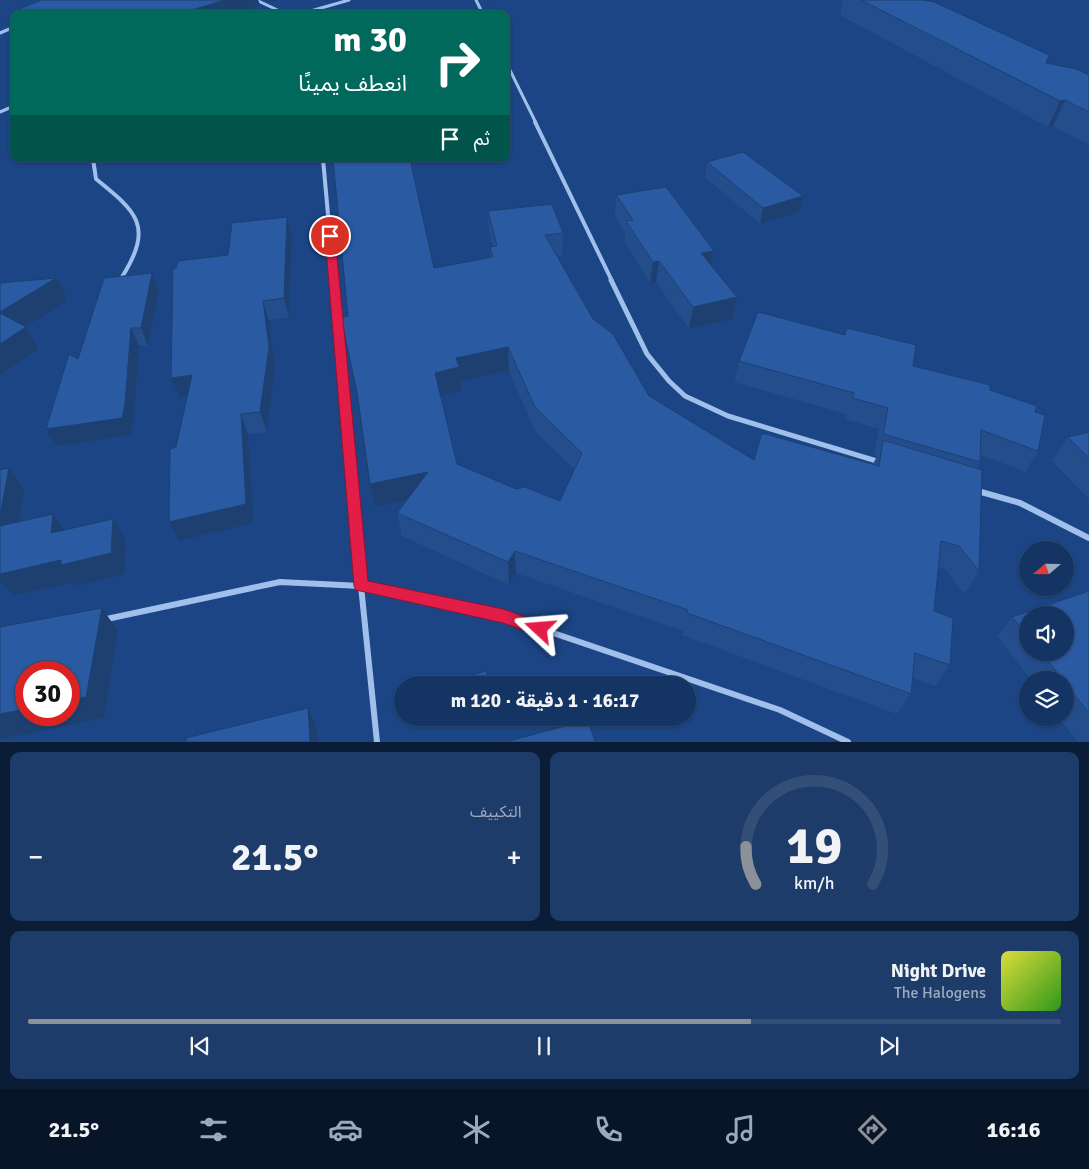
<!DOCTYPE html>
<html lang="ar">
<meta charset="utf-8">
<style>
:root{--surface:#143463;--page:#1d3c69;--text:#f1f3f6;--muted:#9daabe;--line:#334f78;--accent:#8c9099}
body{margin:0;font-family:Signika,"Noto Sans Arabic",sans-serif;background:var(--page);color:var(--text);direction:rtl;height:100vh;display:flex;flex-direction:column;font-size:19px;white-space:nowrap}
*{box-sizing:border-box;margin:0}
p{font-size:16px;color:var(--muted)}
.icon{flex:none;width:28px;height:28px;fill:none;stroke:currentColor;stroke-width:2;stroke-linecap:round;stroke-linejoin:round}
.map{position:relative;height:742px;overflow:hidden;direction:ltr}
.sheet{display:flex;flex-direction:column;gap:10px;padding:10px;background:#0b1d36;flex:1}
.sheet>*{flex:none}
.guide{position:absolute;left:10px;top:10px;width:500px;height:152px;border-radius:10px;box-shadow:0 1px 4px #0004,0 0 0 1px var(--line);direction:rtl;background:#00695c;color:#fff;overflow:hidden}
.needle{width:32px;rotate:250deg}
.controls{position:absolute;left:1019px;top:541px;display:grid;gap:10px}
.controls a{display:grid;place-items:center;width:55px;height:55px;border-radius:50%;background:var(--surface);box-shadow:0 1px 4px #0004,0 0 0 1px var(--line);font-size:25px}
.speed{position:absolute;left:15px;top:661px;display:flex;gap:10px;font-size:25px;font-weight:700;text-align:center}
.speed>*{display:grid;place-content:center;width:65px;height:65px;border-radius:50%;background:var(--surface);box-shadow:0 1px 4px #0004,0 0 0 1px var(--line);line-height:1}
.speed .limit{border:8px solid #d22;background:#fff;color:#111}
.pin{position:absolute;display:grid;place-items:center;width:42px;height:42px;color:#fff;margin:-21px;border:2px solid #fff;border-radius:50%;box-shadow:0 1px 5px #0007}
.me{position:absolute;width:55px;margin:-28px;rotate:289deg;stroke-linejoin:round;filter:drop-shadow(0 0 4px #0008)}
.turn{display:flex;align-items:center;gap:18px;height:105px;padding:0 20px;font-size:22px}
.turn .icon{width:65px;height:65px;stroke-width:2.5}
.turn b{display:block;font-size:35px;line-height:42px}
.then{display:flex;align-items:center;height:48px;padding:0 20px;background:#0003;gap:10px;font-size:19px}
.big{font-size:38px;font-weight:700;line-height:1.1}
.sheet .card{flex:1;display:flex;flex-direction:column;justify-content:center;gap:8px;min-width:0;padding:0 18px;border-radius:10px;background:var(--page)}
.sheet .dial{align-items:center;gap:0}
.dial svg{height:130px;overflow:visible;fill:none;stroke:var(--line);stroke-width:7;stroke-linecap:round;text-anchor:middle}
.dial text{fill:var(--text);stroke:none}
.song{display:flex;align-items:center;gap:15px}
.cover{width:60px;height:60px;border-radius:8px;background:linear-gradient(135deg,hsl(60 70% 55%),hsl(110 70% 35%))}
.played{height:5px;border-radius:2px;background:linear-gradient(90deg,var(--accent) 70%,var(--line) 70%)}
.keys{display:flex;justify-content:space-around;direction:ltr}
.heat{display:flex;justify-content:space-between;align-items:center;font-size:28px;direction:ltr}
.sheet .tiles{flex:1;display:grid;gap:10px;grid-template-columns:1fr 1fr}
.card:last-child{grid-column:span 2}
.trip{position:absolute;left:394px;top:676px;width:302px;height:50px;border-radius:25px;background:var(--surface);box-shadow:0 1px 4px #0004,0 0 0 1px var(--line);font-weight:700;line-height:50px;text-align:center;direction:rtl}
.tab-bar{display:flex;height:80px;justify-content:space-around;align-items:center;background:#081528;color:var(--muted)}
.tab-bar .icon{width:35px;height:35px}
.tab-bar .selected{color:var(--accent)}
.tab-bar b{font-size:22px;color:var(--text)}
.map>svg:first-child{display:block}
.lines{fill:none;stroke-linecap:round;stroke-linejoin:round}
.minor-far3{stroke:#a1bfeb;stroke-width:3}
.minor-far2{stroke:#a1bfeb;stroke-width:4}
.minor-far1{stroke:#a1bfeb;stroke-width:5}
.minor{stroke:#a1bfeb;stroke-width:6}
.wall{fill:#244e8b;fill-rule:evenodd}
.shaded-wall{fill:#1d4071}
.building{fill:#2a5ba2;stroke:#1d4071;fill-rule:evenodd}
.route{fill:#e11d48;stroke:#92132f}
</style>
<div class="map">
<svg width="1089" height="742" viewBox="0 0 1089 742">
<rect width="100%" height="100%" fill="#1b4584"/>
<g class="lines">
<g class="minor-far3">
<path d="M256,0L286,14"/>
<path d="M476,0L483,14"/>
<path d="M300,14L349,0"/>
<path d="M0,33L14,27"/>
<path d="M506,62L536,123"/>
<path d="M0,112L14,106"/>
</g>
<g class="minor-far2">
<path d="M535,122L612,281"/>
<path d="M93,159L96,179C137,212 154,226 122,277"/>
<path d="M323,159L334,281"/>
</g>
<g class="minor-far1">
<path d="M334,280L352,483"/>
<path d="M611,280L647,354L669,381L685,396L728,416L880,462"/>
</g>
<g class="minor">
<path d="M974,490L1020,503L1089,538"/>
<path d="M102,620L280,582L361,586L352,482"/>
<path d="M377,742L361,586L503,616L780,710L848,742"/>
</g>
</g>
<g class="wall">
<path d="M42,0H258L260,5L232,14H16L14,11Z"/>
<path d="M843,0H923L1046,63L1089,75V145L1053,126L1048,127L840,15Z"/>
<path d="M707,162L803,196L799,212L760,224L705,177Z"/>
<path d="M616,195L714,251L711,265L737,297L733,319L689,329L656,282L650,283L625,242V233L615,216Z"/>
<path d="M488,211L563,233L562,255L557,256L593,319L649,396L754,460L873,464L877,456L874,455L879,429L845,419L846,414L734,382L739,361L845,335L847,328L913,366L990,390L1035,412L1038,451L1025,472L981,455L980,462L977,468L979,571L964,594L945,569L938,567L934,611L950,665L935,686L913,678L911,694L897,714L682,635L683,631L516,573L509,585L402,536L397,513L406,501L375,507L370,484L348,316L434,268L490,258V247L493,246L489,233ZM509,371L535,431L575,470L560,501L516,489L457,464L440,396L462,391L461,381Z"/>
<path d="M292,236L289,318L269,320L275,367L267,432L248,434L254,523L179,541L169,522L176,447L187,396L180,397L228,255Z"/>
<path d="M152,273L159,290L148,346L139,345L134,420L131,435L57,446L78,359Z"/>
<path d="M1089,432V499L1052,461L1068,437Z"/>
<path d="M1089,591V742H1078L1059,718H1065V680H1031L997,636L1012,617ZM1028,615L1065,652H1028Z"/>
</g>
<g class="shaded-wall">
<path d="M225,0H258L260,5L232,14H178Z"/>
<path d="M269,0H276L269,2Z"/>
<path d="M1065,100L1053,126L1048,127L1060,101Z"/>
<path d="M803,196L799,212L760,224L763,208Z"/>
<path d="M287,217L292,236L289,318L284,298Z"/>
<path d="M714,251L710,272L701,253Z"/>
<path d="M659,261L656,282L650,283L653,262Z"/>
<path d="M152,273L159,290L148,346L141,328Z"/>
<path d="M56,278L68,300L12,335L0,315V312Z"/>
<path d="M737,297L733,319L689,329L693,307Z"/>
<path d="M263,301L269,320L275,367L267,432L260,412Z"/>
<path d="M26,327L39,349L0,375V344Z"/>
<path d="M131,328L139,345L134,420L131,435L57,446L46,429Z"/>
<path d="M508,347L509,371L461,381L462,391L438,396L435,373L456,358Z"/>
<path d="M192,375L200,394L180,397L171,378Z"/>
<path d="M241,414L248,434L254,523L179,541L169,522Z"/>
<path d="M9,468L24,490L14,548L0,529V515Z"/>
<path d="M428,472L432,496L375,507L370,484Z"/>
<path d="M53,514L68,536L51,533Z"/>
<path d="M113,519L126,541L124,574L76,586L73,582L13,596L1,582H0V558L61,560Z"/>
<path d="M515,551L516,573L509,585L508,562Z"/>
<path d="M102,608L118,631L104,718L0,739V714L26,709V715H69V700Z"/>
<path d="M308,708L317,729L318,742H310Z"/>
<path d="M435,718H454L436,723Z"/>
</g>
<g class="building">
<path d="M42,0H225L178,14H25L14,11Z"/>
<path d="M861,0H923L934,2L1049,55L1046,63L1076,69L1089,75V112L1065,100L1060,101Z"/>
<path d="M743,152L803,196L763,208L707,162Z"/>
<path d="M333,159H410L434,268L493,257L490,247L497,246L488,211L552,204L563,233L545,235L593,319L613,334L649,396L754,460L762,433L879,466L883,440L982,470L979,571L959,546L941,541L934,611L953,618L950,665L915,653L911,694L687,613L688,610L515,551L508,562L397,513L428,472L370,484L357,392L341,318L348,316ZM508,347L535,407L582,453L560,501L525,487L516,489L457,464L435,373L459,367L456,358Z"/>
<path d="M666,187L714,251L701,253L737,297L693,307L659,261L653,262L626,221L633,220L616,195Z"/>
<path d="M287,217L284,298L263,301L269,347L260,412L241,414L246,504L169,522L170,449L176,447L192,375L171,378L173,268H176L178,261L228,255L232,223Z"/>
<path d="M152,273L141,328H131L125,403L122,418L46,429L69,354L78,359L104,278Z"/>
<path d="M56,278L0,312V283Z"/>
<path d="M758,312L845,335L847,328L916,345L913,366L990,385V390L1037,406L1035,412L1045,415L1038,451L981,430L980,462L883,434L888,408L853,398L854,393L739,361Z"/>
<path d="M0,313L26,327L0,344Z"/>
<path d="M1089,432V458L1068,437Z"/>
<path d="M9,468L0,515V470Z"/>
<path d="M53,514L51,533L113,519L111,553L61,565V560L0,574V526Z"/>
<path d="M1089,591V713L1065,683V680H1063L1041,652H1065V615H1028V636L1012,617Z"/>
<path d="M102,608L86,697L69,700V672H26V709L0,714V627Z"/>
<path d="M486,671L490,685H438Z"/>
<path d="M308,708L310,742H186V738Z"/>
<path d="M588,720L595,742H505Z"/>
</g>
<path class="route" d="M327,234H333L335,236L368,581L503,609L545,624L548,629L545,633L540,636L503,623L356,590L354,586L325,236Z"/>
</svg>
<div class="controls">
<a><svg class="needle" viewBox="-14 -14 28 28"><path d="M0-13l5 13h-10z" fill="#e53935"/><path d="M0 13l5-13h-10z" fill="#9daabe"/></svg></a>
<a><svg class="icon" aria-label="sound" viewBox="0 0 24 24"><path d="M4 9h4l5-4v14l-5-4H4zM17 9q2 3 0 6"/></svg></a>
<a><svg class="icon" aria-label="layers" viewBox="0 0 24 24"><path d="M12 4l9 5-9 5-9-5zM3 14l9 5 9-5"/></svg></a>
</div>
<div class="speed"><div class="limit">30</div></div>
<div class="pin" style="left:330px;top:236px;background:#d93025"><svg class="icon" aria-label="arrive" viewBox="0 0 24 24"><path d="M6 21V4h12l-3 4 3 4H6"/></svg></div>
<svg class="me" style="left:540px;top:629px" viewBox="-20 -20 40 40"><path d="M0-17L14 15 0 8-14 15z" fill="#e11d48" stroke="#fff" stroke-width="4"/></svg>
<div class="trip">16:17 · 1 دقيقة · 120 m</div>
<div class="guide">
<div class="turn"><svg class="icon" aria-label="right" viewBox="0 0 24 24"><path d="M7 20v-9h11M14 6l5 5-5 5"/></svg><div><b>30 m</b>انعطف يمينًا</div></div>
<div class="then">ثم<svg class="icon" aria-label="arrive" viewBox="0 0 24 24"><path d="M6 21V4h12l-3 4 3 4H6"/></svg></div>
</div>
</div>
<section class="sheet">
<div class="tiles">
<div class="card dial"><svg viewBox="0 0 100 80">
<path d="M14 69A42 42 0 1 1 86 69"/>
<path d="M14 69A42 42 0 0 1 8 46" stroke="#8c9099"/>
<text x="50" y="56" font-size="32" font-weight="700">19</text>
<text x="50" y="72" font-size="11">km/h</text>
</svg></div>
<div class="card"><p>التكييف</p>
<div class="heat"><a>−</a><b class="big">21.5°</b><a>+</a></div>
</div>
<div class="card">
<div class="song"><i class="cover"></i><div><b>Night Drive</b><p>The Halogens</p></div></div>
<div class="played"></div>
<div class="keys"><svg class="icon" aria-label="previous" viewBox="0 0 24 24"><path d="M18 5L8 12l10 7zM5 5v14"/></svg><svg class="icon" aria-label="pause" viewBox="0 0 24 24"><path d="M8 5v14M16 5v14"/></svg><svg class="icon" aria-label="next" viewBox="0 0 24 24"><path d="M6 5l10 7-10 7zM19 5v14"/></svg></div>
</div>
</div>
</section>
<nav class="tab-bar">
<b>16:16</b>
<svg class="icon selected" aria-label="directions" viewBox="0 0 24 24"><path d="M12 3l9 9-9 9-9-9zM9 14v-3h6M13 9l2 2-2 2"/></svg>
<svg class="icon" aria-label="music" viewBox="0 0 24 24"><path d="M9 18V5l10-2v13"/><circle cx="6" cy="18" r="3"/><circle cx="16" cy="16" r="3"/></svg>
<svg class="icon" aria-label="phone" viewBox="0 0 24 24"><path d="M5 4h4l2 5-3 2q2 4 5 5l2-3 5 2v4C11 20 4 13 5 4z"/></svg>
<svg class="icon" aria-label="climate" viewBox="0 0 24 24"><path d="M12 3v18M4 7l16 10M4 17L20 7"/></svg>
<svg class="icon" aria-label="car" viewBox="0 0 24 24"><path d="M5 17H2v-5l4-1 3-4h7l3 4 3 1v5h-3M9 17h6M6 11h13"/><circle cx="7" cy="17" r="2"/><circle cx="17" cy="17" r="2"/></svg>
<svg class="icon" aria-label="filters" viewBox="0 0 24 24"><path d="M4 7h16M4 17h16"/><circle cx="9" cy="7" r="2"/><circle cx="15" cy="17" r="2"/></svg>
<b>21.5°</b>
</nav>
